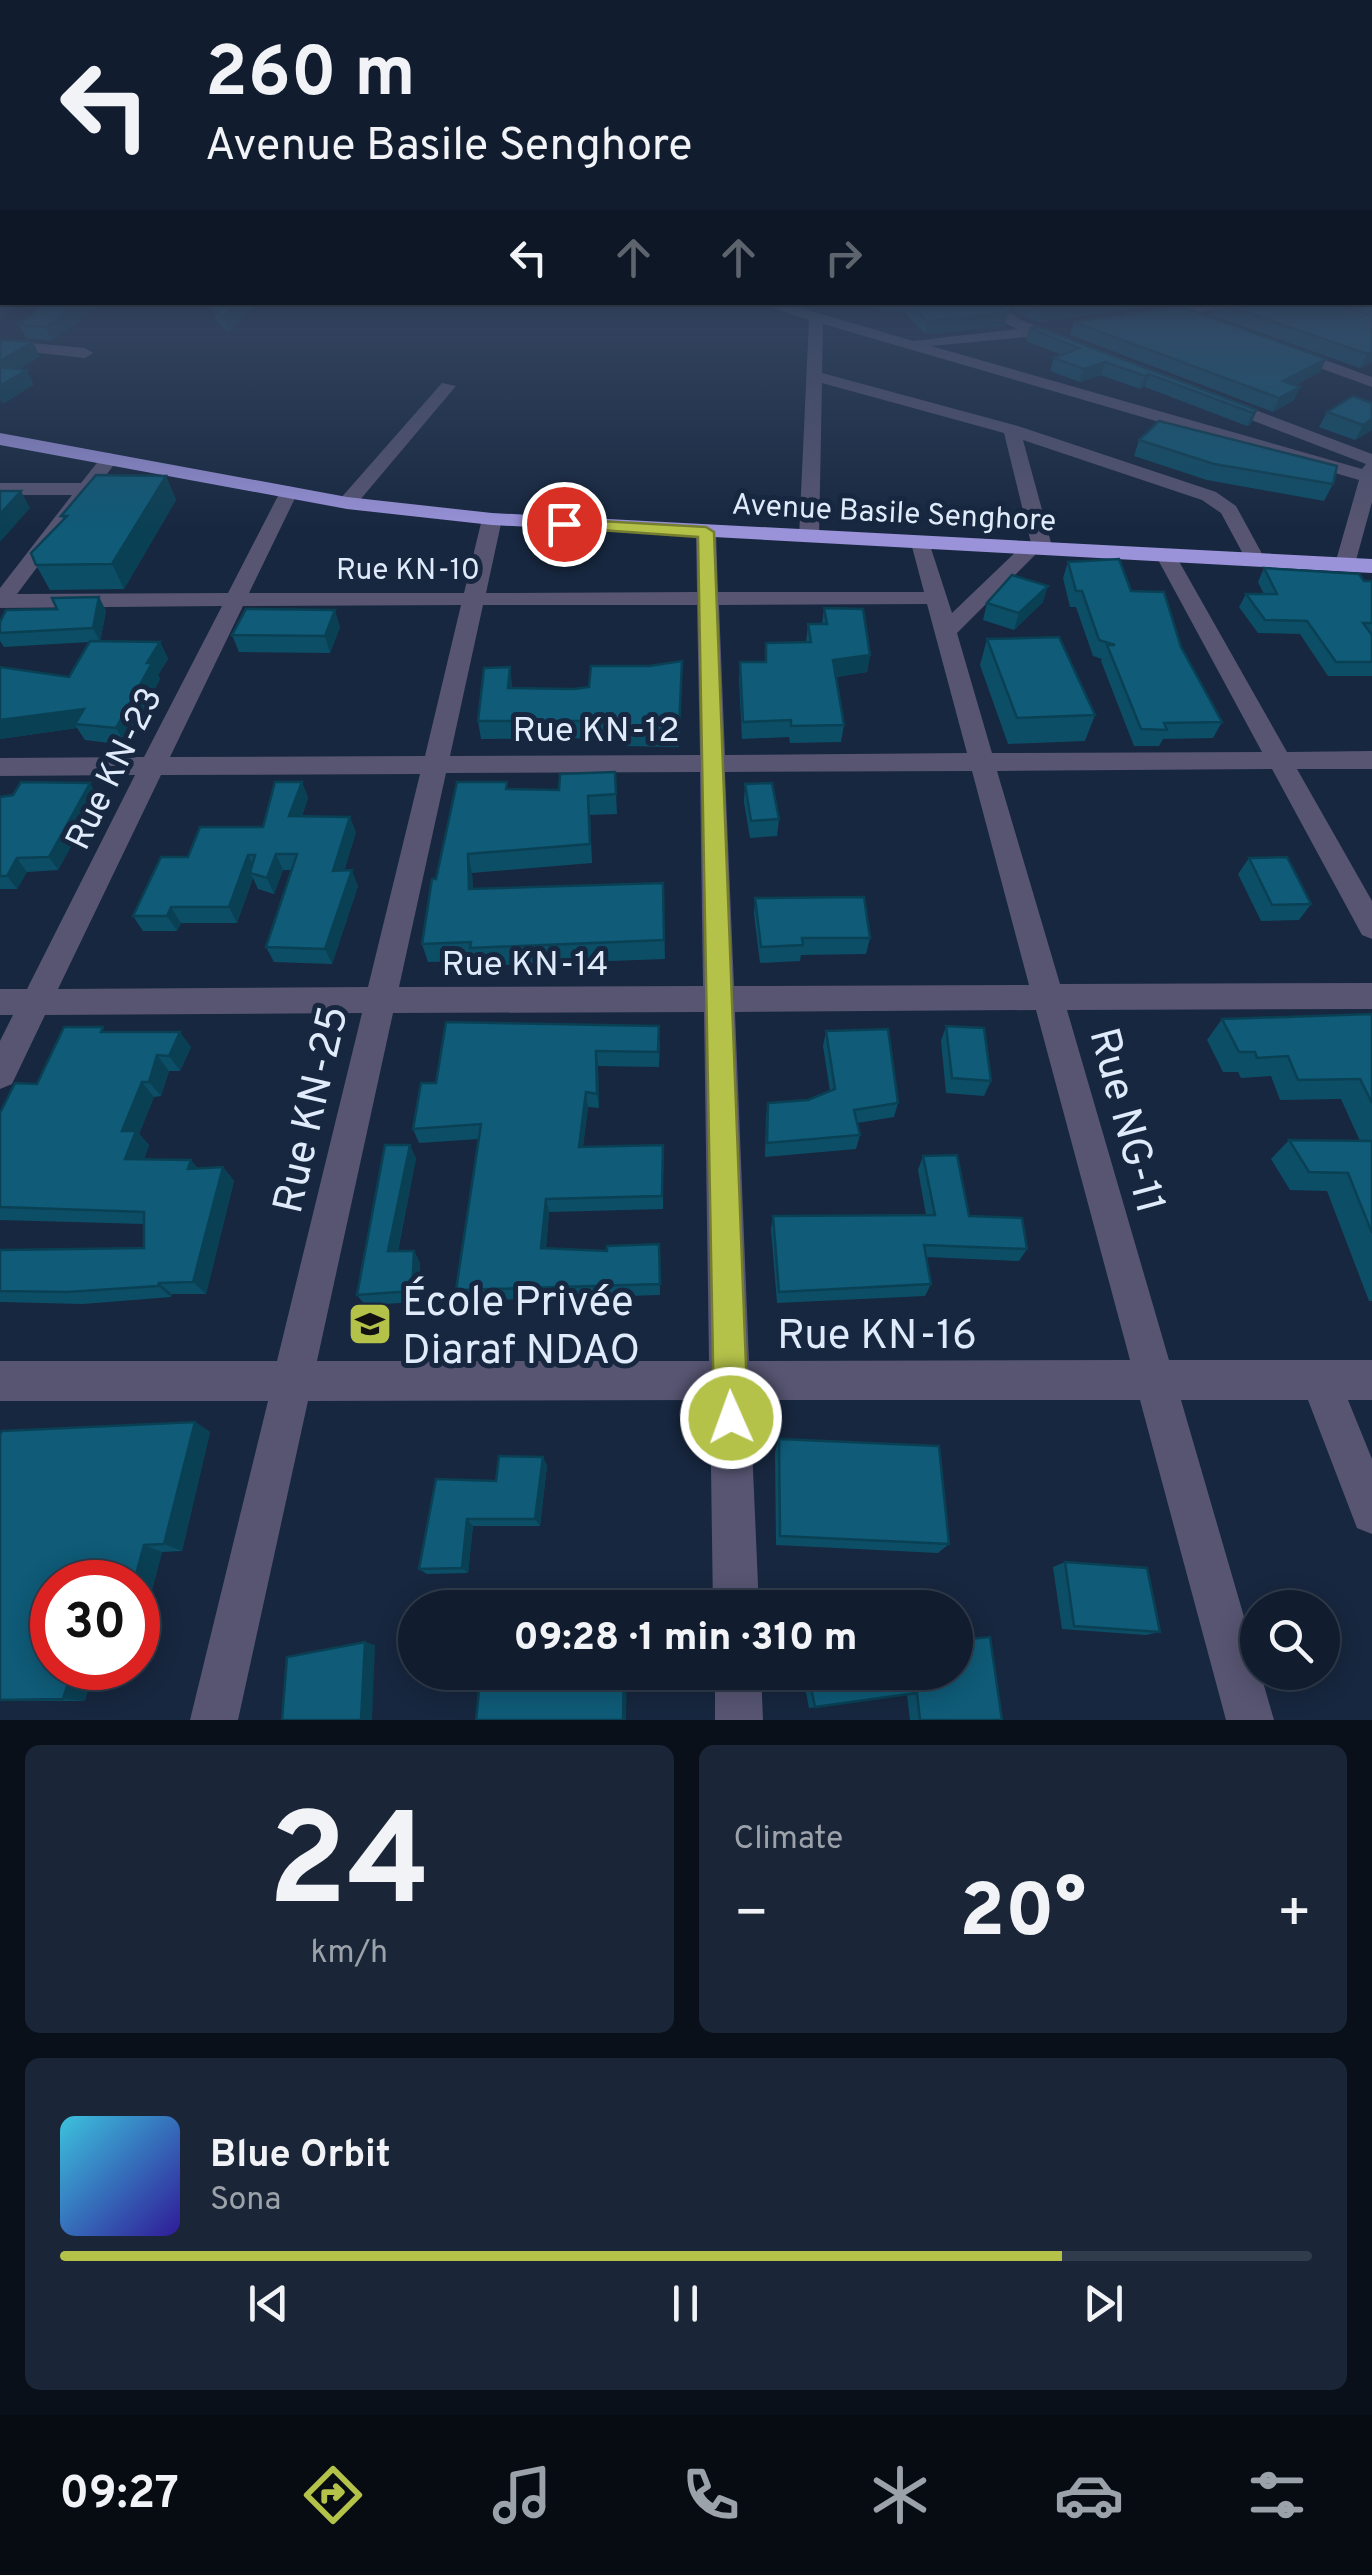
<!DOCTYPE html>
<meta charset="utf-8">
<style>
:root{--surface:#111d2f;--page:#1a2637;--text:#f1f3f6;--muted:#9ca2aa;--line:#303b4b;--accent:#b4c24a}
body{margin:0;font-family:Overpass,sans-serif;background:var(--page);color:var(--text);height:100vh;display:flex;flex-direction:column;font-size:38px;white-space:nowrap}
*{box-sizing:border-box;margin:0}
p{font-size:32px;color:var(--muted)}
.icon{flex:none;width:55px;height:55px;fill:none;stroke:currentColor;stroke-width:2;stroke-linecap:round;stroke-linejoin:round}
.map{position:relative;height:1720px;overflow:hidden}
.sheet{display:flex;flex-direction:column;gap:25px;padding:25px;background:#09101a;flex:1}
.sheet>*{flex:none}
.banner{position:absolute;left:0px;top:0px;width:1372px;height:305px;box-shadow:0 5px 25px #0003,0 0 0 2px var(--line);background:#111d2f;color:var(--text);overflow:hidden}
.buttons{position:absolute;left:1240px;top:1590px;display:grid;gap:20px}
.buttons a{display:grid;place-items:center;width:100px;height:100px;border-radius:50%;background:var(--surface);box-shadow:0 5px 25px #0003,0 0 0 2px var(--line);font-size:50px}
.speed{position:absolute;left:30px;top:1560px;display:flex;gap:20px;font-size:50px;font-weight:700;text-align:center}
.speed>*{display:grid;place-content:center;width:130px;height:130px;border-radius:50%;background:var(--surface);box-shadow:0 5px 25px #0003,0 0 0 2px var(--line);line-height:1}
.speed .limit{border:15px solid #d22;background:#fff;color:#111}
.pin{position:absolute;display:grid;place-items:center;width:85px;height:85px;color:#fff;margin:-42px;border:5px solid #fff;border-radius:50%;box-shadow:0 2px 10px #0007}
.me{position:absolute;width:110px;margin:-55px;rotate:358deg;stroke-linejoin:round;filter:drop-shadow(0 0 8px #0008)}
.turn{display:flex;align-items:center;gap:35px;height:210px;padding:0 40px;font-size:45px}
.turn .icon{width:130px;height:130px;stroke-width:2.5}
.turn b{display:block;font-size:70px;line-height:85px}
.lanes{display:flex;align-items:center;height:95px;padding:0 40px;background:#0003;justify-content:center;gap:50px;direction:ltr}
.lanes .off{opacity:.35}
.big{font-size:75px;font-weight:800;line-height:1.1}
.sheet .widget{flex:1;display:flex;flex-direction:column;justify-content:center;gap:15px;min-width:0;padding:0 35px;border-radius:15px;background:var(--page)}
.sheet .dial{align-items:center;gap:0}
.dial b{font-size:130px;line-height:1}
.song{display:flex;align-items:center;gap:30px}
.cover{width:120px;height:120px;border-radius:15px;background:linear-gradient(135deg,hsl(190 70% 55%),hsl(250 70% 35%))}
.played{height:10px;border-radius:5px;background:linear-gradient(90deg,var(--accent) 80%,var(--line) 80%)}
.keys{display:flex;justify-content:space-around;direction:ltr}
.heat{display:flex;justify-content:space-between;align-items:center;font-size:55px;direction:ltr}
.sheet .tiles{flex:1;display:grid;gap:25px;grid-template-columns:1fr 1fr}
.widget:last-child{grid-column:span 2}
.trip{position:absolute;left:398px;top:1590px;width:575px;height:100px;border-radius:50px;background:var(--surface);box-shadow:0 5px 25px #0003,0 0 0 2px var(--line);font-weight:800;line-height:100px;text-align:center}
.tab-bar{display:flex;height:160px;justify-content:space-around;align-items:center;background:#070c13;color:var(--muted)}
.tab-bar .icon{width:70px;height:70px}
.tab-bar .active{color:var(--accent)}
.tab-bar b{font-size:45px;color:var(--text)}
.map>svg:first-child{display:block}
.lines{fill:none;stroke-linecap:round;stroke-linejoin:round}
.minor{fill:#575572;fill-rule:evenodd}
.highway{fill:#9a93da;fill-rule:evenodd}
.wall{fill:#0d4e67}
.shaded-wall{fill:#0a4054}
.building{fill:#0f5b78;stroke:#0a4054;stroke-width:2.5}
.route{fill:#b4c24a;stroke:#757e30;stroke-width:2.5}
.labels{text-anchor:middle;stroke-width:10;stroke-linejoin:round;paint-order:stroke}
.far-street-label{font-size:30px;fill:#dfeafa;stroke:#17273f}
.street-label{font-size:35px;fill:#dfeafa;stroke:#17273f}
.near-street-label{font-size:42px;fill:#dfeafa;stroke:#17273f}
.near-poi-label{font-size:42px;fill:#dfeafa;stroke:#17273f;text-anchor:start}
</style>
<div class="map">
<svg width="1372" height="1720" viewBox="0 0 1372 1720">
<rect width="100%" height="100%" fill="#17273f"/>
<g class="lines">
<g class="minor">
<path d="M756,302H780L913,341L1018,329L1007,324L985,302H1001L1017,318L1072,342L1064,347L1035,336L931,346L1362,469L1366,464L1215,406L1213,402L1221,397L1372,454V502L1355,564L1345,570L1335,564L1359,480L823,324L822,373L1018,426L1216,492L1236,506L1266,561L1263,565H1249L1221,513L1202,500L1023,440L1053,550L1050,554H1036L957,633L992,753L1262,752L1156,556L1166,550L1176,556L1287,752L1372,751V769H1297L1372,901V939L1362,935L1272,769L997,771L1060,984L1372,983V1009L1067,1010L1169,1360H1372V1400H1348L1372,1459V1534L1357,1528L1308,1400H1181L1274,1720H1226L1140,1400H750L759,1608H713L710,1400L308,1401L238,1720H190L268,1401H0V1361H277L362,1013L45,1015L12,1084L0,1089V1041L13,1015H0V989H27L135,775L0,776V758L144,757L222,606L0,608V588L72,495H0V483H81L104,454L110,453L119,458L17,594L228,593L280,492L289,486L298,492L249,593H464L482,519L492,513L502,519L486,593L697,592L696,532L706,526L716,532L718,592H924L911,543L914,539H928L952,613L1023,545L1031,543L1004,433L822,383L819,537L816,541H802L799,537L809,320ZM927,604L967,753L725,755L719,605ZM461,605L425,756L170,757L243,606ZM483,605H697L700,755L450,756ZM972,771L1029,985L734,986L725,772ZM700,772L703,986L399,987L446,773ZM420,774L368,987L58,989L161,775ZM1036,1010L1130,1360L749,1361L735,1012ZM704,1012L709,1361H317L393,1013Z"/>
<path d="M1216,302H1258L1158,319L1151,315Z"/>
<path d="M0,340L85,348L93,353L85,358L4,349L0,348Z"/>
<path d="M1289,347L1372,377V387L1284,355V349Z"/>
<path d="M442,383L456,386L354,507H340V499Z"/>
<path d="M715,1672H761L763,1720H715Z"/>
</g>
<path class="highway" d="M0,433L347,497L492,513L1372,559V573L492,525L347,509L0,445Z"/>
</g>
<g class="wall">
<path d="M1370,292H1372V315L1345,306L1346,302H1370Z"/>
<path d="M47,302L52,341L26,338L19,324Z"/>
<path d="M260,302L228,332L217,322L212,307Z"/>
<path d="M874,302H997L1008,313L1005,326L925,334L904,312L882,313Z"/>
<path d="M1004,302H1183L1039,322L1011,310Z"/>
<path d="M1215,302L1319,307L1372,316V362L1360,368L1210,315Z"/>
<path d="M1074,322L1326,359L1320,372L1295,385L1300,387L1294,400L1273,412L1070,335Z"/>
<path d="M1029,328L1257,410L1251,424L1247,426L1145,387L1140,389L1101,375L1080,382L1050,371L1054,358L1062,355L1026,341Z"/>
<path d="M1372,403V430L1355,440L1319,427L1327,412Z"/>
<path d="M1139,440L1333,484L1324,501L1207,480L1134,456Z"/>
<path d="M166,476L176,500L124,589L50,590L36,565L63,519L61,516Z"/>
<path d="M1068,562L1131,591L1181,647L1222,722L1213,738L1163,739L1159,746H1134L1101,661L1102,659L1093,656L1076,607H1070L1063,578Z"/>
<path d="M1264,568L1372,581V676H1328L1300,634L1258,633L1239,607L1246,594H1264L1258,582Z"/>
<path d="M99,597L106,611L100,642H160L168,659L158,675L160,679L126,745L85,740L77,728L0,739L69,677L89,642L4,647L0,641V622L57,609Z"/>
<path d="M1043,602L1014,630L983,620L987,603Z"/>
<path d="M824,608L870,655L867,672L836,677L844,725L841,742L790,743L789,737L742,739L739,679L740,662H765L766,643L806,642L808,624H822Z"/>
<path d="M340,627L330,653L239,652L232,635Z"/>
<path d="M987,639L1095,715L1085,741L1008,744L980,665Z"/>
<path d="M682,661L679,747L622,746V738L481,739L478,721L512,684V688L574,689L589,687L649,666Z"/>
<path d="M615,772L617,814L590,815L592,863L472,873L473,889L663,883L665,959L475,966L474,961L428,962L422,944L436,879L508,789L559,790Z"/>
<path d="M302,782L308,798L302,816L356,832L344,871L358,886L332,964L274,962L266,947L292,870H283L274,894L258,889L253,878L237,923H181L177,931H143L133,916L188,857L263,827Z"/>
<path d="M745,784L779,819L777,836L750,838L744,802Z"/>
<path d="M0,797H98L58,870L27,872L17,889H0Z"/>
<path d="M1249,858L1311,904L1299,920L1261,921L1238,874Z"/>
<path d="M755,898L870,938L866,954L801,955L800,961L760,963L754,914Z"/>
<path d="M1372,1014V1301H1369L1327,1191L1290,1190L1271,1159L1289,1140L1360,1141L1341,1099L1280,1100L1271,1076L1241,1078L1238,1072H1223L1207,1040L1222,1019Z"/>
<path d="M446,1022L660,1041L659,1067L598,1066L599,1108L588,1107L583,1147L663,1145V1209L549,1212L546,1248L607,1251L659,1244L660,1295L462,1301L456,1290L479,1139L419,1143L413,1129L436,1083Z"/>
<path d="M946,1026L991,1081L984,1096L946,1093L941,1041Z"/>
<path d="M826,1031L898,1103L894,1117L857,1123L860,1135L856,1149L765,1157L766,1117L768,1103L808,1100L830,1091L823,1046Z"/>
<path d="M107,1032L191,1047L180,1071H169L161,1096L154,1097L139,1134L149,1145L144,1159L198,1169L223,1167L234,1181L206,1294H172L171,1297L83,1304L0,1302V1250L144,1248V1224L0,1220V1113L37,1084Z"/>
<path d="M923,1156L969,1216L1027,1249L1019,1261L926,1257L931,1284L925,1296L777,1303L771,1229L773,1216L926,1215L918,1170Z"/>
<path d="M416,1158L398,1251H414L420,1263L418,1302L365,1305L357,1295Z"/>
<path d="M195,1422L210,1432L182,1551L162,1552L142,1628H138V1582H52L85,1701H0V1434Z"/>
<path d="M779,1439L949,1544L938,1553L776,1545L775,1452Z"/>
<path d="M547,1465L540,1526H473L468,1573L427,1574L419,1569L496,1481Z"/>
<path d="M1065,1562L1160,1632L1146,1635L1062,1629L1053,1567Z"/>
<path d="M969,1639L1002,1720H910L907,1695L809,1708L802,1672H955Z"/>
</g>
<g class="shaded-wall">
<path d="M80,302H105L52,341L45,327Z"/>
<path d="M240,302H260L228,332L223,317Z"/>
<path d="M1092,302H1183L1039,322L1042,309Z"/>
<path d="M1008,313L1005,326L925,334L927,321Z"/>
<path d="M33,342L40,357L0,381V361Z"/>
<path d="M1372,352V362L1360,368L1367,354Z"/>
<path d="M1326,359L1320,372L1277,394L1283,381Z"/>
<path d="M1105,362L1101,375L1080,382L1084,369Z"/>
<path d="M27,370L34,385L3,404L0,399V386Z"/>
<path d="M1149,374L1145,387L1140,389L1145,376Z"/>
<path d="M1300,387L1294,400L1273,412L1279,398Z"/>
<path d="M1257,410L1251,424L1247,426L1253,413Z"/>
<path d="M1372,419V430L1355,440L1363,425Z"/>
<path d="M166,476L176,500L124,589L112,564Z"/>
<path d="M21,491L30,508L0,542V514Z"/>
<path d="M1048,586L1043,602L1014,630L1019,613Z"/>
<path d="M99,597L106,611L100,642L93,628Z"/>
<path d="M335,610L340,627L330,653L325,636Z"/>
<path d="M160,642L168,659L158,675L160,679L126,745L116,728L147,663Z"/>
<path d="M870,655L867,672L831,677L833,660Z"/>
<path d="M510,667L512,684L511,705L508,688Z"/>
<path d="M84,709L75,724L77,728L0,739V720Z"/>
<path d="M302,782L308,798L296,832L289,816Z"/>
<path d="M90,783L98,797L58,870L49,857Z"/>
<path d="M350,817L356,832L339,886L333,871Z"/>
<path d="M276,854L283,870L274,894L267,878Z"/>
<path d="M468,854L472,873L474,908L469,889Z"/>
<path d="M248,855L256,870L250,873L253,878L237,923L229,907Z"/>
<path d="M17,858L27,872L17,889L7,876Z"/>
<path d="M352,870L358,886L332,964L325,949Z"/>
<path d="M171,907L181,923L177,931L167,916Z"/>
<path d="M180,1032L191,1047L180,1071L169,1056Z"/>
<path d="M596,1051L598,1066L599,1108L597,1094Z"/>
<path d="M157,1055L169,1071L161,1096L149,1082Z"/>
<path d="M142,1082L154,1097L139,1134L149,1145L139,1172L125,1159L122,1131Z"/>
<path d="M586,1092L588,1107L581,1161L579,1147Z"/>
<path d="M410,1145L416,1158L395,1263L388,1251Z"/>
<path d="M191,1160L203,1174L188,1169Z"/>
<path d="M223,1167L234,1181L206,1294L193,1282Z"/>
<path d="M546,1199L549,1212L545,1260L541,1248Z"/>
<path d="M414,1251L420,1263L418,1302L412,1291Z"/>
<path d="M159,1283L172,1294L171,1297L158,1286Z"/>
<path d="M195,1422L210,1432L182,1551L164,1544Z"/>
<path d="M543,1457L547,1465L540,1526L535,1519Z"/>
<path d="M467,1519L473,1526L468,1573L462,1568Z"/>
<path d="M144,1545L162,1552L142,1628L138,1627V1582H134Z"/>
<path d="M365,1642L375,1645L372,1720H361Z"/>
<path d="M73,1668H95L85,1701L63,1699Z"/>
<path d="M624,1672H627L626,1720H623Z"/>
</g>
<g class="building">
<path d="M47,302H80L45,327L19,324Z"/>
<path d="M216,302H240L223,317L212,307Z"/>
<path d="M909,302H997L1008,313L927,321Z"/>
<path d="M1027,302H1092L1042,309Z"/>
<path d="M1216,302H1306L1319,307L1332,302L1372,316V352L1367,354Z"/>
<path d="M1182,307L1326,359L1283,381L1300,387L1279,398L1074,322Z"/>
<path d="M1037,327L1257,410L1253,413L1149,374L1145,376L1105,362L1084,369L1054,358L1079,348L1029,328Z"/>
<path d="M0,340L33,342L0,361Z"/>
<path d="M0,367L27,370L0,386Z"/>
<path d="M1353,396L1372,403V419L1363,425L1327,412Z"/>
<path d="M1159,421L1337,466L1333,484L1214,464L1139,440Z"/>
<path d="M96,475L166,476L112,564L36,565L31,553L67,516H61Z"/>
<path d="M0,491H21L0,514Z"/>
<path d="M1119,559L1131,591L1164,592L1181,647L1222,722L1164,723L1167,730L1141,729L1107,645H1115L1099,640L1082,591H1076L1068,562Z"/>
<path d="M1264,568L1359,574L1364,581H1372V623H1363L1372,635V662H1336L1307,621L1265,620L1246,594H1277Z"/>
<path d="M1012,575L1048,586L1019,613L987,603Z"/>
<path d="M99,597L93,628L0,633V622L6,610L57,609L52,598Z"/>
<path d="M824,608L863,609L870,655L833,660L844,725L791,726V720L743,722L740,662H766V643L811,642L808,624H827Z"/>
<path d="M246,609L335,610L325,636L232,635Z"/>
<path d="M1059,637L1095,715L1017,718L987,639Z"/>
<path d="M90,641L160,642L147,663H152L116,728L75,724L84,709L0,720V667L69,677Z"/>
<path d="M682,661L679,730L621,729L622,721H478L484,668L510,667L508,688L574,689L589,687L591,666H649Z"/>
<path d="M615,772L616,794L588,796L590,844L468,854L469,889L663,883L664,940L470,948L471,942L422,944L432,879H436L457,782H507L506,789L559,790L560,774Z"/>
<path d="M21,782L90,783L49,857L17,858L7,876H0V797L13,795Z"/>
<path d="M275,782H302L289,816L350,817L333,871L352,870L325,949L266,947L297,854H276L267,878L250,873L255,855H248L229,907H171L167,916H133L161,857H188L200,827H263Z"/>
<path d="M772,783L779,819L751,821L745,784Z"/>
<path d="M1287,857L1311,904L1272,905L1249,858Z"/>
<path d="M864,897L870,938H802L803,945L761,947L755,898Z"/>
<path d="M1372,1014V1103L1360,1079L1298,1080L1288,1056L1257,1058L1255,1052H1239L1222,1019Z"/>
<path d="M446,1022L659,1026L658,1052L596,1051L597,1094L586,1092L579,1147L663,1145L662,1196L546,1199L541,1248L607,1251V1246L659,1244L660,1284L456,1290L481,1124L413,1129L421,1083H436Z"/>
<path d="M946,1026L984,1028L991,1081L952,1078Z"/>
<path d="M64,1027H103L101,1032H180L169,1056L157,1055L149,1082H142L122,1131H136L125,1159L191,1160L188,1169L223,1167L193,1282L159,1283L158,1286L67,1292L0,1291V1250L144,1248V1212L0,1207V1113L15,1083L37,1084Z"/>
<path d="M888,1029L898,1103L854,1110L860,1135L767,1143L768,1103L808,1100L835,1089L826,1031Z"/>
<path d="M1289,1140L1372,1141V1233L1348,1173L1309,1172Z"/>
<path d="M385,1145H410L388,1251H414L412,1291L357,1295Z"/>
<path d="M957,1155L969,1216L1022,1218L1027,1249L924,1245L931,1284L779,1292L773,1216L935,1215L923,1156Z"/>
<path d="M195,1422L164,1544L144,1545L134,1582H52V1668H73L63,1699L0,1700V1434L2,1431Z"/>
<path d="M779,1439L939,1446L949,1544L780,1536Z"/>
<path d="M499,1456L543,1457L535,1519H467L462,1568L419,1569L436,1479L496,1481Z"/>
<path d="M1065,1562L1147,1568L1160,1632L1074,1626Z"/>
<path d="M955,1616L966,1619L969,1639L990,1637L1002,1720H920L917,1693L815,1707L808,1672H955Z"/>
<path d="M365,1642L361,1720H282L287,1657Z"/>
<path d="M481,1672H624L623,1720H476Z"/>
</g>
<linearGradient id="sky" x2="0" y2="1"><stop stop-color="#0d1523"/><stop offset="0.55" stop-color="#364763"/><stop offset="1" stop-color="#364763" stop-opacity="0"/></linearGradient>
<rect width="1372" height="533" fill="url(#sky)"/>
<path class="route" d="M564,519L706,527L714,532L748,1418L743,1430L731,1435L719,1430L714,1418L698,537L558,527V520Z"/>
<defs>
<symbol id="university-square" viewBox="-11 -11 22 22"><rect x="-9" y="-9" width="18" height="18" rx="4" fill="#b4c24a" stroke="#17273f"/><path d="M0-5L7-2L0 1L-7-2ZM-4 1L0 2.5L4 1V4Q0 6-4 4Z" fill="#111"/></symbol>
</defs>
<g fill-rule="evenodd">
<use href="#university-square" x="345" y="1299" width="50" height="50"/>
</g>
<g class="labels">
<g class="far-street-label">
<text transform="translate(894 512) rotate(3)" y="10">Avenue Basile Senghore</text>
<text x="408" y="579">Rue KN-10</text>
</g>
<g class="street-label">
<text x="596" y="741">Rue KN-12</text>
<text transform="translate(113 768) rotate(-64)" y="12">Rue KN-23</text>
<text x="525" y="975">Rue KN-14</text>
</g>
<g class="near-street-label">
<text transform="translate(309 1109) rotate(-77)" y="15">Rue KN-25</text>
<text transform="translate(1129 1120) rotate(75)" y="15">Rue NG-11</text>
<text x="877" y="1348">Rue KN-16</text>
</g>
<g class="near-poi-label">
<text x="402" y="1315">École Privée<tspan x="402" dy="48">Diaraf NDAO</tspan></text>
</g>
</g>
</svg>
<div class="buttons">
<a><svg class="icon" aria-label="search" viewBox="0 0 24 24"><circle cx="10" cy="10" r="6"/><path d="M15 15l6 6"/></svg></a>
</div>
<div class="speed"><div class="limit">30</div></div>
<div class="pin" style="left:564px;top:524px;background:#d93025"><svg class="icon" aria-label="arrive" viewBox="0 0 24 24"><path d="M6 21V4h12l-3 4 3 4H6"/></svg></div>
<svg class="me" style="left:731px;top:1418px" viewBox="-20 -20 40 40"><circle r="17" fill="#b4c24a" stroke="#fff" stroke-width="3"/><path d="M0-11L8 9 0 5-8 9z" fill="#fff"/></svg>
<div class="trip">09:28 · 1 min · 310 m</div>
<div class="banner">
<div class="turn"><svg class="icon" aria-label="left" viewBox="0 0 24 24"><path d="M17 20v-9H6M10 6l-5 5 5 5"/></svg><div><b>260 m</b>Avenue Basile Senghore</div></div>
<div class="lanes"><svg class="icon" aria-label="left" viewBox="0 0 24 24"><path d="M17 20v-9H6M10 6l-5 5 5 5"/></svg><svg class="icon off" aria-label="ahead" viewBox="0 0 24 24"><path d="M12 20V5M6 11l6-6 6 6"/></svg><svg class="icon off" aria-label="ahead" viewBox="0 0 24 24"><path d="M12 20V5M6 11l6-6 6 6"/></svg><svg class="icon off" aria-label="right" viewBox="0 0 24 24"><path d="M7 20v-9h11M14 6l5 5-5 5"/></svg></div>
</div>
</div>
<section class="sheet">
<div class="tiles">
<div class="widget dial"><b>24</b><p>km/h</p></div>
<div class="widget"><p>Climate</p>
<div class="heat"><a>−</a><b class="big">20°</b><a>+</a></div>
</div>
<div class="widget">
<div class="song"><i class="cover"></i><div><b>Blue Orbit</b><p>Sona</p></div></div>
<div class="played"></div>
<div class="keys"><svg class="icon" aria-label="previous" viewBox="0 0 24 24"><path d="M18 5L8 12l10 7zM5 5v14"/></svg><svg class="icon" aria-label="pause" viewBox="0 0 24 24"><path d="M8 5v14M16 5v14"/></svg><svg class="icon" aria-label="next" viewBox="0 0 24 24"><path d="M6 5l10 7-10 7zM19 5v14"/></svg></div>
</div>
</div>
</section>
<nav class="tab-bar">
<b>09:27</b>
<svg class="icon active" aria-label="directions" viewBox="0 0 24 24"><path d="M12 3l9 9-9 9-9-9zM9 14v-3h6M13 9l2 2-2 2"/></svg>
<svg class="icon" aria-label="music" viewBox="0 0 24 24"><path d="M9 18V5l10-2v13"/><circle cx="6" cy="18" r="3"/><circle cx="16" cy="16" r="3"/></svg>
<svg class="icon" aria-label="phone" viewBox="0 0 24 24"><path d="M5 4h4l2 5-3 2q2 4 5 5l2-3 5 2v4C11 20 4 13 5 4z"/></svg>
<svg class="icon" aria-label="climate" viewBox="0 0 24 24"><path d="M12 3v18M4 7l16 10M4 17L20 7"/></svg>
<svg class="icon" aria-label="car" viewBox="0 0 24 24"><path d="M5 17H2v-5l4-1 3-4h7l3 4 3 1v5h-3M9 17h6M6 11h13"/><circle cx="7" cy="17" r="2"/><circle cx="17" cy="17" r="2"/></svg>
<svg class="icon" aria-label="filters" viewBox="0 0 24 24"><path d="M4 7h16M4 17h16"/><circle cx="9" cy="7" r="2"/><circle cx="15" cy="17" r="2"/></svg>
</nav>
